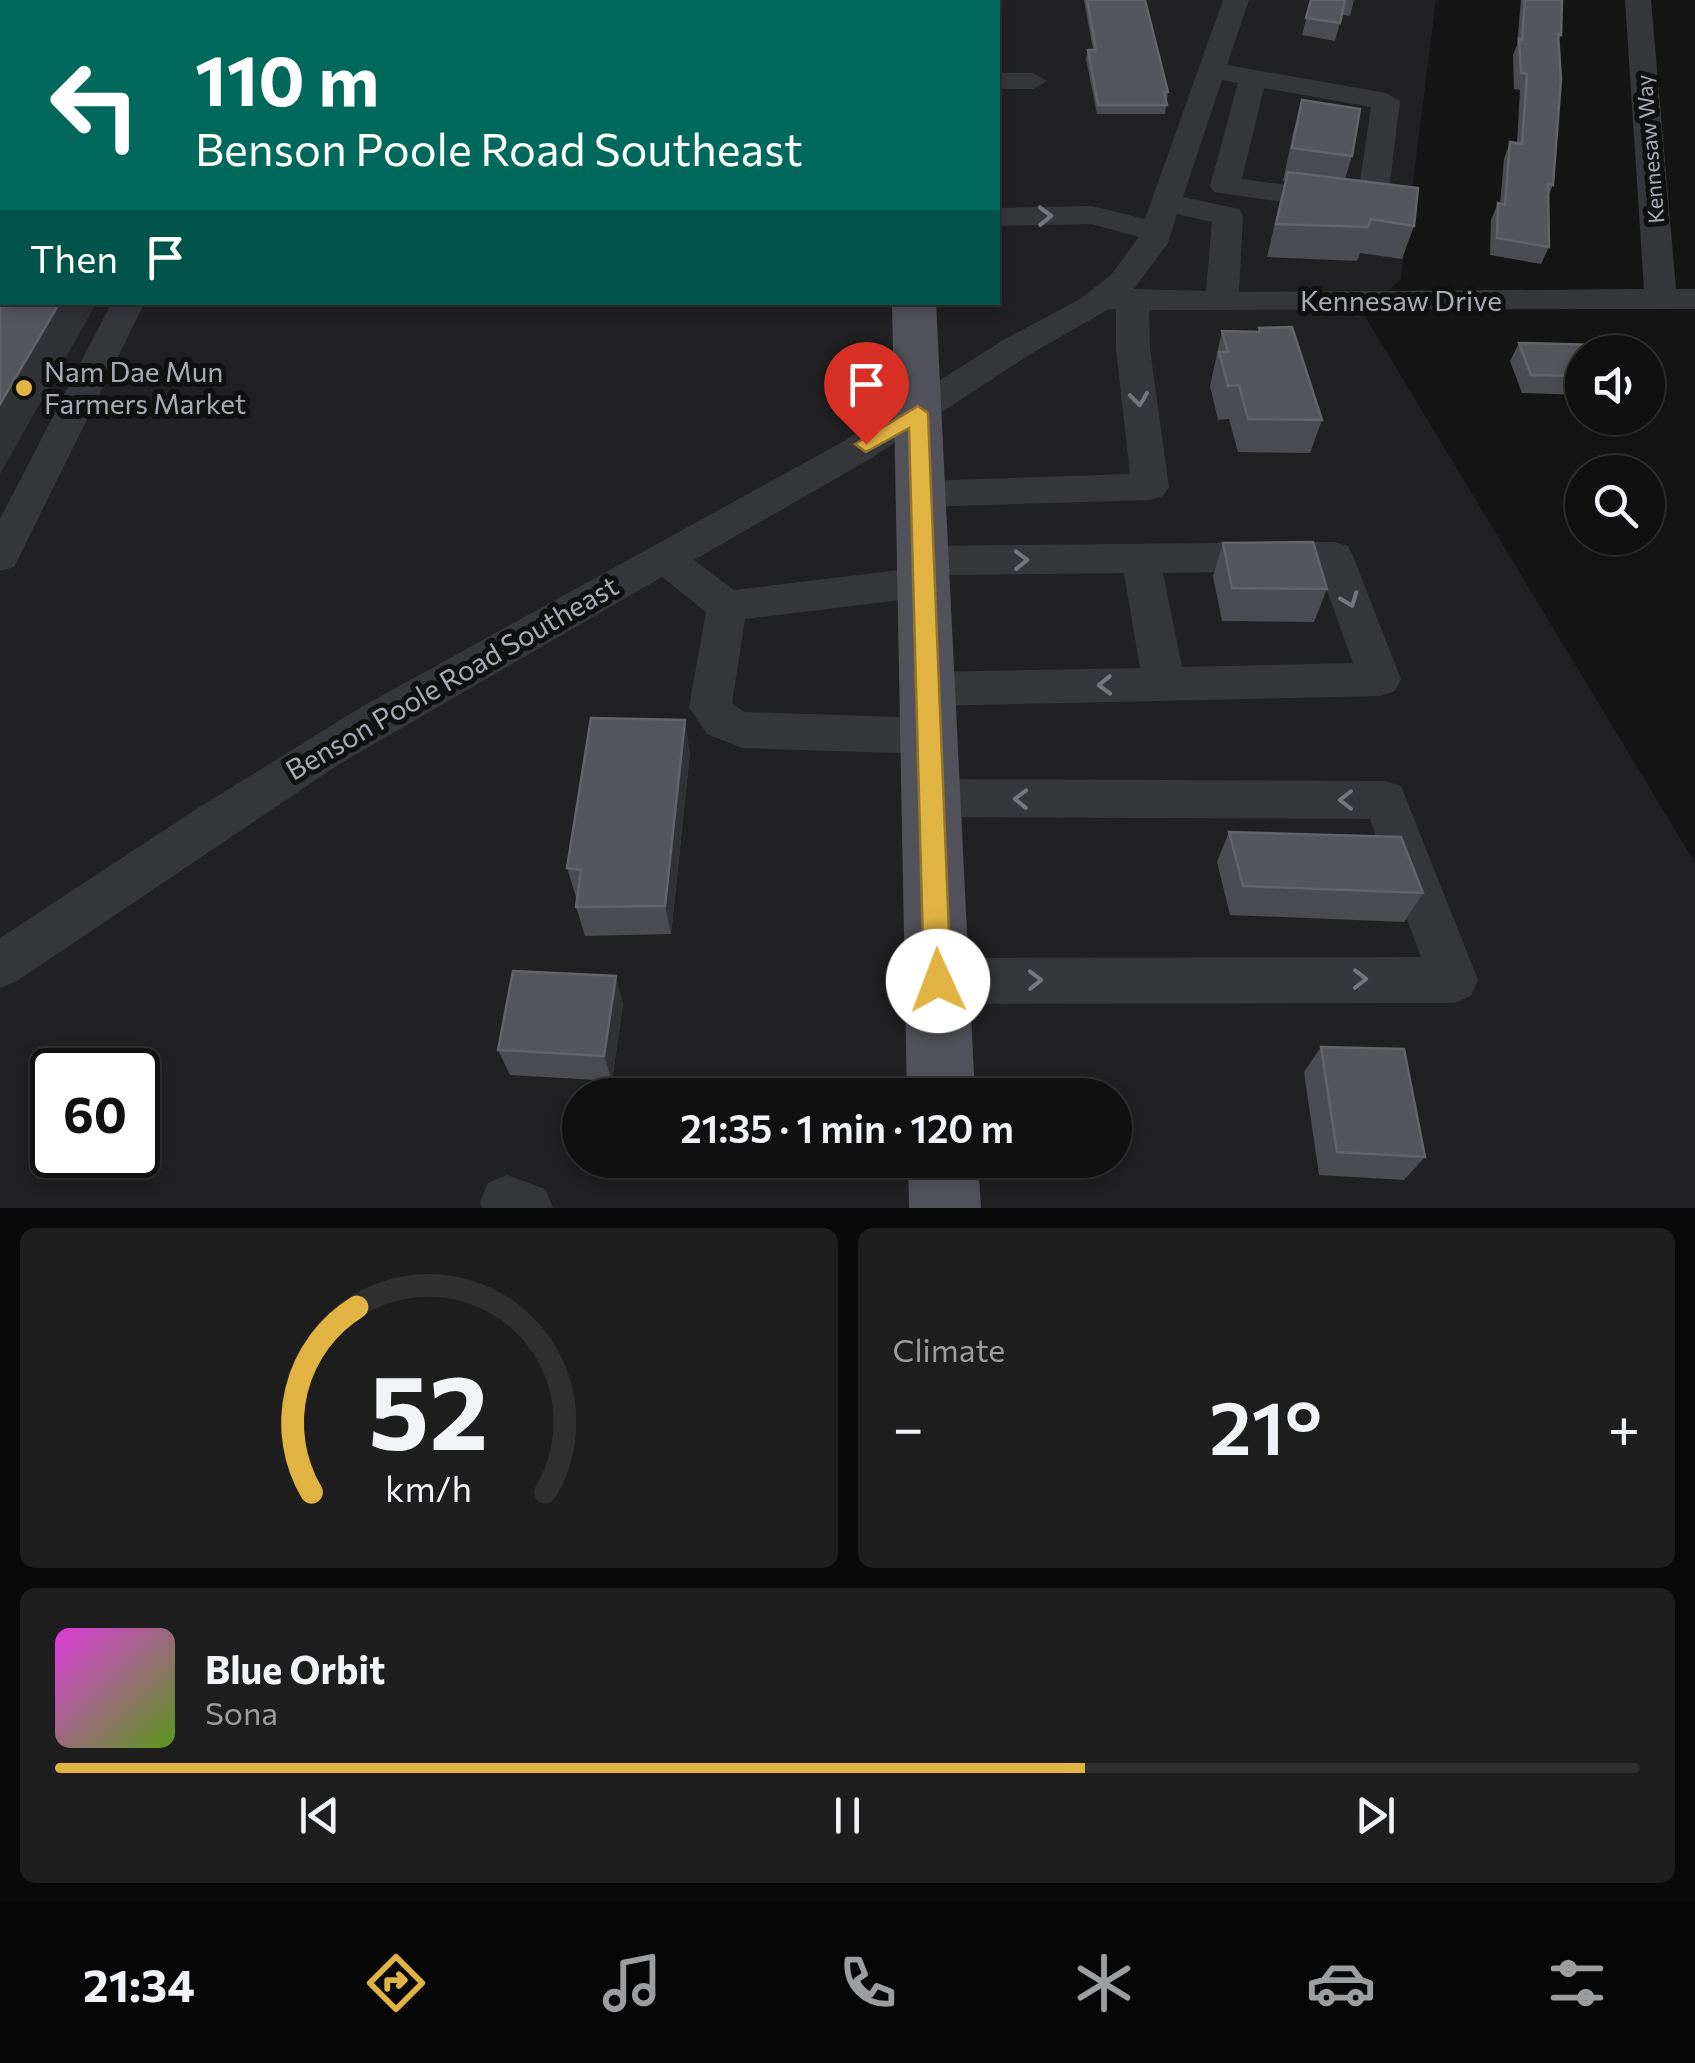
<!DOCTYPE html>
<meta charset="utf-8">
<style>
:root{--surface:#101010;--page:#1e1e1e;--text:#f1f3f6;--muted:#9c9d9f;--line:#303030;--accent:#e1b342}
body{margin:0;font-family:Commissioner,sans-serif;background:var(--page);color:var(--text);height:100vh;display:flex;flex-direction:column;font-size:38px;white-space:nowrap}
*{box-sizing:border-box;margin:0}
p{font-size:32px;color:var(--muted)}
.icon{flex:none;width:55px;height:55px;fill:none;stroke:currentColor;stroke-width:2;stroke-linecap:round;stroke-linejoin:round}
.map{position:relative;height:1208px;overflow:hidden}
.panel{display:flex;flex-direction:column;gap:20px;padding:20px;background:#090909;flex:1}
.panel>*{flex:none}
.guide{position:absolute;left:0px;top:0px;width:1000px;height:305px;box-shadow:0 5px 15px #0003,0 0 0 2px var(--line);background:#00695c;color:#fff;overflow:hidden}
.buttons{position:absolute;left:1565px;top:335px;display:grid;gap:20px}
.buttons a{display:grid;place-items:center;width:100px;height:100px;border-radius:50%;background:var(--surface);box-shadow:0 5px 15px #0003,0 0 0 2px var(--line);font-size:50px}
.speed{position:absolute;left:30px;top:1048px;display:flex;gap:20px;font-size:50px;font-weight:700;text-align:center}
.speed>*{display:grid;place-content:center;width:130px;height:130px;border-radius:50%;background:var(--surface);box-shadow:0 5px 15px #0003,0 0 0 2px var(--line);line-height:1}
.speed .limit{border:5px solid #111;border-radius:15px;background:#fff;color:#111}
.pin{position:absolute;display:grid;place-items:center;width:85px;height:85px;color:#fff;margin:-102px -42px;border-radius:50% 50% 50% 0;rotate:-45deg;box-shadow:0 0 10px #0007}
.pin .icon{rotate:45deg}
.me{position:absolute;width:110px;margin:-55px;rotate:358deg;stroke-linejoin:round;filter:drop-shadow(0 0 8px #0008)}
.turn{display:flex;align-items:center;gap:35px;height:210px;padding:0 30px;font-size:45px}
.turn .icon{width:130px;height:130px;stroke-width:2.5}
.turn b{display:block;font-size:70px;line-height:85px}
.then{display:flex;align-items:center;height:95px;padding:0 30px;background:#0003;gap:20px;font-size:38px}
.big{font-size:75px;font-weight:600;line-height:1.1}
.panel .tile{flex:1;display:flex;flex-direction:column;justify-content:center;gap:15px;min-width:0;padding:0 35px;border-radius:15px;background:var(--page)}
.panel .dial{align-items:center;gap:0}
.dial svg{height:260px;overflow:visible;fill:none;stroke:var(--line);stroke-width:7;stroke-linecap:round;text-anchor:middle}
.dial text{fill:var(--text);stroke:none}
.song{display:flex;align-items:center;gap:30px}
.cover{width:120px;height:120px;border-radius:15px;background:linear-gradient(135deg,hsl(300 70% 55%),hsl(90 70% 35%))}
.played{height:10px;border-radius:5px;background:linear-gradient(90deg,var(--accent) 65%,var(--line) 65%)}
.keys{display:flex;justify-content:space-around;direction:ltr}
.heat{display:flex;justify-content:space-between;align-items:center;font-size:55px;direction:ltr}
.panel .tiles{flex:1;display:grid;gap:20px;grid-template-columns:1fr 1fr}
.tile:last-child{grid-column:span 2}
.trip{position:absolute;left:562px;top:1078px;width:570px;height:100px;border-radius:50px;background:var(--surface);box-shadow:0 5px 15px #0003,0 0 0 2px var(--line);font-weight:600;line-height:100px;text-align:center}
.tabs{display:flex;height:160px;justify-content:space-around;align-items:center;background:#060606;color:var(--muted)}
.tabs .icon{width:70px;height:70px}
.tabs .on{color:var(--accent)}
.tabs b{font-size:45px;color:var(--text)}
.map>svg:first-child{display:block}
.built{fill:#212123;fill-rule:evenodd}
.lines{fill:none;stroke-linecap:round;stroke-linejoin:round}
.minor{fill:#36373b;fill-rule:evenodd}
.major{fill:#52535a;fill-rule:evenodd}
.wall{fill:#4b4c51}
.shaded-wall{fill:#313235}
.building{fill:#55565b;stroke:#626469;stroke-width:2.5}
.oneway{stroke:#75777e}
.route{fill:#e1b342;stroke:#92742b;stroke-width:2.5}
.poi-dot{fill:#e1b342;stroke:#101011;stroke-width:4}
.labels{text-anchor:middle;stroke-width:10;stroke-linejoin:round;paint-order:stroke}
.far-street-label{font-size:22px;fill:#a8abb5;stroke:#101011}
.street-label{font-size:28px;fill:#a8abb5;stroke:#101011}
.poi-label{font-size:28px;fill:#a8abb5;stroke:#101011;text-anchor:start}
</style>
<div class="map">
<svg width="1695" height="1208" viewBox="0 0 1695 1208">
<rect width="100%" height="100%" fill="#151516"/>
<path class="built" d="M0,0H1436L1401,279L1363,313L1695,863V1208H0ZM2,2H998V302H2ZM52,1070H138V1155H52ZM580,1095H1115V1160H580Z"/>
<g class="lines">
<g class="minor">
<path d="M729,0H755V2H730Z"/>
<path d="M1223,0H1249L1227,65L1386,93L1400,101L1387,206L1383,212L1372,215L1214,192L1210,186L1238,83L1222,80L1183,197L1239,209L1243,216L1239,292L1644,289L1625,0H1651L1676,289H1695V309L1149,310L1150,349L1169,487L1163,496L1150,500L921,507L908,503L902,494L908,485L921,481L1130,474L1116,349V309H1109L1029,355L870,459L694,560L734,590L908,569L904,561L909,551L923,546L1334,542L1348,546L1353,556L1401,679L1395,691L1380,696L930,706L915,701L909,689L915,677L930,672L1140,668L1124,573L941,575L945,582L939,593L925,597L745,619L732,703L744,712L931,718L946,723L953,736L946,749L931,754L742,748L707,734L689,707L706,612L662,577L338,765L17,981L0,988V938L198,808L363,706L844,441L1005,339L1080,299L1111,275L1139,237L1091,224L998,226V208L1092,206L1145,219ZM1264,88L1371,107L1358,195L1242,179ZM1177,214L1212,222L1206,291L1134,289L1168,243ZM1320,571L1353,663L1182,667L1163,573Z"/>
<path d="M998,73H1033L1047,81L1033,89H998Z"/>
<path d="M112,302H145L19,557L14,567L0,571V519Z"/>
<path d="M931,779L1385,781L1401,786L1478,980L1471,996L1454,1003L937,1004L920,997L913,981L920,965L937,958L1421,957L1370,819L931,817L915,811L909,798L915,785Z"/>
<path d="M507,1175L545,1189L553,1208H482L480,1202L488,1183Z"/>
</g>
<g class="major">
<rect x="886" y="0" width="34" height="2"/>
<path d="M892,302H936L975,1095H907Z"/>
<path d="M908,1160H978L981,1208H909Z"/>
</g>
</g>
<g class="wall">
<path d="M1084,0H1145L1168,92L1165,114H1097L1086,59L1088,50H1093Z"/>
<path d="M1311,0H1354L1350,16L1342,15L1335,41L1302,35Z"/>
<path d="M1521,0H1562L1561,35L1558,42L1553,185L1548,197L1549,247L1541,264L1490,255L1491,220L1498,203L1500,204L1504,159L1510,142L1517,143L1520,90L1514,89L1513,55L1517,45Z"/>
<path d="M1302,100L1352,156L1345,179L1414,226L1402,259L1360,253L1357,261L1267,257L1285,181H1283L1293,133Z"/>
<path d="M1259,328L1322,420L1310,453L1238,452L1229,419L1218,420L1210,386L1222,331L1258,332Z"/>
<path d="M1519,343L1582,352V395L1522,393L1510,361Z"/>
<path d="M1223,543L1327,589L1314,622L1222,621L1213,576Z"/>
<path d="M690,752L671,934L585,936L576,907L578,898L576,897L567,868Z"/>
<path d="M1229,832L1423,893L1404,922L1230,915L1217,862Z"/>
<path d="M623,1003L612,1081L510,1075L498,1050Z"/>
<path d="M1321,1047L1425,1157L1404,1180L1319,1175L1304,1072Z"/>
</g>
<g class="shaded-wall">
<path d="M231,0H260L259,2H229Z"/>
<path d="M60,302H97L0,474V404Z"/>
<path d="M685,720L690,752L671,934L665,906Z"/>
<path d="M616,976L623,1003L612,1081L604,1056Z"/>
</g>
<g class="building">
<path d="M0,0H231L229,2H2V302H60L0,404Z"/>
<path d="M1087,0H1145L1168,92H1164L1167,105H1098L1088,50H1096Z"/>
<path d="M1311,0H1345L1340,23L1306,18Z"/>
<path d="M1525,0H1562L1561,35L1558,34L1561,79L1553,185L1548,184L1549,247L1497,238L1498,203L1505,205L1510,142L1522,144L1527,74L1521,73L1519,39L1522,40Z"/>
<path d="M1302,100L1360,109L1352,156L1292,148Z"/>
<path d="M1288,172L1418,188L1414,226L1371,219L1368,227L1276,224Z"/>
<path d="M1292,327L1322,420L1248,419L1239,385L1228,386L1219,352H1228L1222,331L1260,332L1259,328Z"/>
<path d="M1519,343L1600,345L1603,352H1582V376L1531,375Z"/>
<path d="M1313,542L1327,589L1232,588L1223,543Z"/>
<path d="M591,718L685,720L665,906L576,907L581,870L567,868Z"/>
<path d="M1229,832L1401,837L1423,893L1243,886Z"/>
<path d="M513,971L616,976L604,1056L498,1050Z"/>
<path d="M1321,1047L1404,1049L1425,1157L1337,1152Z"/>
</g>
<defs><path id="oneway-chevron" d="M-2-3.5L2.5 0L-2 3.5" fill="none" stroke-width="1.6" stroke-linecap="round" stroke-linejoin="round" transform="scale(2.5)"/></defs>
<g class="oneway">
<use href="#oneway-chevron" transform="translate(1045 216) rotate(-1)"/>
<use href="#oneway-chevron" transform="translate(1139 399) rotate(83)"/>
<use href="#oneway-chevron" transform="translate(1021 560) rotate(-1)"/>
<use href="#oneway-chevron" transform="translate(1350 600) rotate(69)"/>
<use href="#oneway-chevron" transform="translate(1105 685) rotate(179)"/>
<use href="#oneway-chevron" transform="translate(1021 799) rotate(-179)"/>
<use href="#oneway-chevron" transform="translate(1346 800) rotate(-180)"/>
<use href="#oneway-chevron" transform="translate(1360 979)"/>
<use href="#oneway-chevron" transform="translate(1035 980) rotate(-1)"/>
</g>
<path class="route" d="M918,406L928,413L951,981L947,990L938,994L928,990L924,981L909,428L866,452L855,444Z"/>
<circle class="poi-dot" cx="24" cy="388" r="10"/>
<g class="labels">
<g class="far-street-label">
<text transform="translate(1650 149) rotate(-95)" y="8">Kennesaw Way</text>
</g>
<g class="street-label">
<text x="1401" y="311">Kennesaw Drive</text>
<text transform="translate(452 678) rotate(-30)" y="10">Benson Poole Road Southeast</text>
</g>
<g class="poi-label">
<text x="44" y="382">Nam Dae Mun<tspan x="44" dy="32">Farmers Market</tspan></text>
</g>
</g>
</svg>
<div class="buttons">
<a><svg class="icon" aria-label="sound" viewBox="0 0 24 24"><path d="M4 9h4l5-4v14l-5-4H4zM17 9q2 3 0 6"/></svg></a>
<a><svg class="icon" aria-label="search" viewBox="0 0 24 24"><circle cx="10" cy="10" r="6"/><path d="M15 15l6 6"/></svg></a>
</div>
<div class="speed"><div class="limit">60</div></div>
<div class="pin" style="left:866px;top:444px;background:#d93025"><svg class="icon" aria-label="arrive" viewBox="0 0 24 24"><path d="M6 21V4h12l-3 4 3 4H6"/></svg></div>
<svg class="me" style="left:938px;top:981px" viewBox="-20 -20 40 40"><circle r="19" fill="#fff"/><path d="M0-13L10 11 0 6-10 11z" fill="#e1b342"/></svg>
<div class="trip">21:35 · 1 min · 120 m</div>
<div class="guide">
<div class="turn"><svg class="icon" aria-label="left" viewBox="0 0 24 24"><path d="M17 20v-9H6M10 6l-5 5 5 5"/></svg><div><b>110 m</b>Benson Poole Road Southeast</div></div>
<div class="then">Then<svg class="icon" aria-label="arrive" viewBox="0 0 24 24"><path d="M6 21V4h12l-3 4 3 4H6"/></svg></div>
</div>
</div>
<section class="panel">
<div class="tiles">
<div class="tile dial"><svg viewBox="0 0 100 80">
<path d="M14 69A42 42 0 1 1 86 69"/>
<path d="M14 69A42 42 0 0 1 28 12" stroke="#e1b342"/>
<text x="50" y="56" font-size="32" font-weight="700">52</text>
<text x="50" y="72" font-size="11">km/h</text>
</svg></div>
<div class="tile"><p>Climate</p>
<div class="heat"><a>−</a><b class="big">21°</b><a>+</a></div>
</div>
<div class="tile">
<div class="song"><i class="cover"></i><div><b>Blue Orbit</b><p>Sona</p></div></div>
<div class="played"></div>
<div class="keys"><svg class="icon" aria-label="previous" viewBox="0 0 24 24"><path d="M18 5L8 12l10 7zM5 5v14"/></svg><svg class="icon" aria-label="pause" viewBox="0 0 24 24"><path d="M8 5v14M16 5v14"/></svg><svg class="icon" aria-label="next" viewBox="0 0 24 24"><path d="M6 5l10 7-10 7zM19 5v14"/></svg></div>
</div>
</div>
</section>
<nav class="tabs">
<b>21:34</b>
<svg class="icon on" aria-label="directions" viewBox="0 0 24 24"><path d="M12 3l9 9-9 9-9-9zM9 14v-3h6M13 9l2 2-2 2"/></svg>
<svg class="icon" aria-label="music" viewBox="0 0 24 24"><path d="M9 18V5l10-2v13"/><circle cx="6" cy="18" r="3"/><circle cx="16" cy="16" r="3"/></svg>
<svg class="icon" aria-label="phone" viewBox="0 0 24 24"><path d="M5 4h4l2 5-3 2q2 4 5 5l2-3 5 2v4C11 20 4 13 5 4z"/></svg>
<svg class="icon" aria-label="climate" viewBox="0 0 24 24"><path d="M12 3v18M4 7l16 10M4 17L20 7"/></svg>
<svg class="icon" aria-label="car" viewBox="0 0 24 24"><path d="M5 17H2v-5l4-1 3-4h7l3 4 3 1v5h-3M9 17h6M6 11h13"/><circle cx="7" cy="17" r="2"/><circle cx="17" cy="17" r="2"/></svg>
<svg class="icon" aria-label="filters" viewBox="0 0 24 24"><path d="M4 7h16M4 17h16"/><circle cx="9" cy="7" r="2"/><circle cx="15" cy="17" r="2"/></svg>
</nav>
